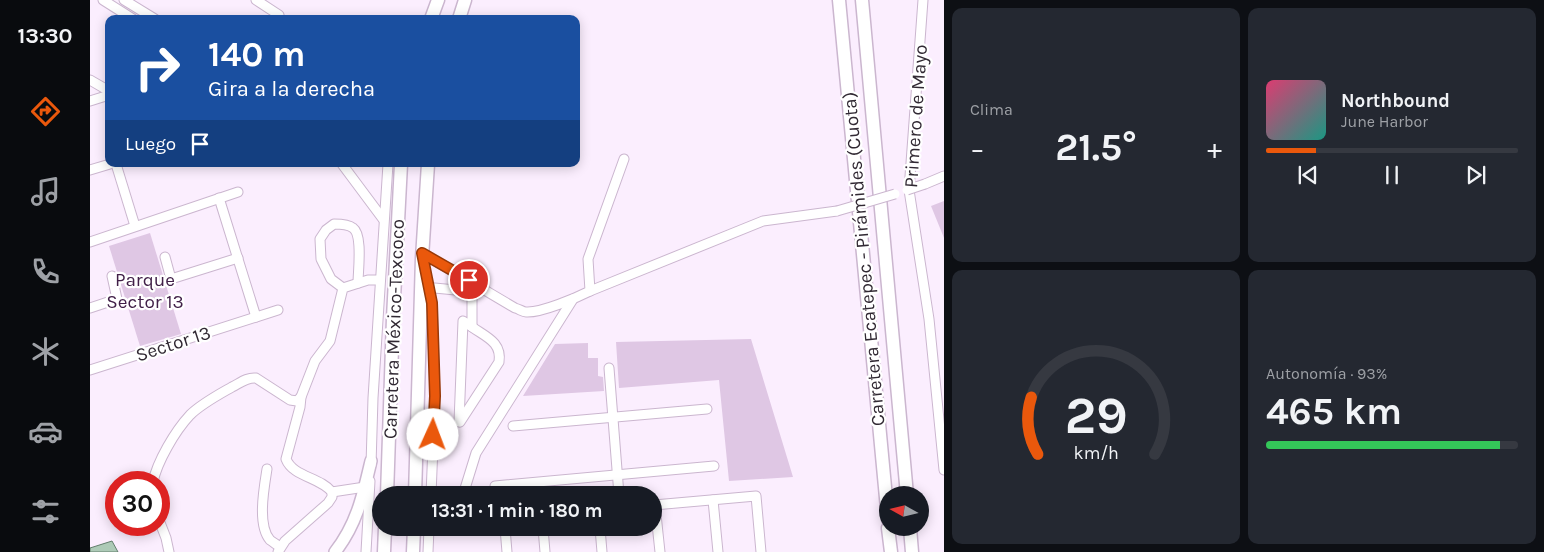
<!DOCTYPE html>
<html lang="es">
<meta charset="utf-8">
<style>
:root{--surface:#171b24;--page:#242831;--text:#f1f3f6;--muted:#9ea1a6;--line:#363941;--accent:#ea580c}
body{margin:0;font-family:Karla,sans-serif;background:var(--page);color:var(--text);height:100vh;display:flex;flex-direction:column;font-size:19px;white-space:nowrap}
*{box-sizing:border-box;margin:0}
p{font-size:16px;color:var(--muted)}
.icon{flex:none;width:28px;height:28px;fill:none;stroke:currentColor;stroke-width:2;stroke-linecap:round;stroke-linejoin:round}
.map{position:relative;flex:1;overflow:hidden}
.details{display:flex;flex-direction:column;gap:8px;padding:8px;background:#0d0f14;width:600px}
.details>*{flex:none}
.top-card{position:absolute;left:15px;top:15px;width:475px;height:152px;border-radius:10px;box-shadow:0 2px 12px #0003;background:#1a4fa0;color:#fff;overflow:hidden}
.needle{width:32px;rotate:278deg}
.tools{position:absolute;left:789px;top:486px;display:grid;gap:10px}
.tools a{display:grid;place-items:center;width:50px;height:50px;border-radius:50%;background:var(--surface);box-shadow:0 2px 12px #0003;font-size:25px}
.speed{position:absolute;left:15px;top:471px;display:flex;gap:10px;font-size:25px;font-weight:700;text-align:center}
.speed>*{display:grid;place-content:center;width:65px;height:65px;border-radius:50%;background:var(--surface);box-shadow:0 2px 12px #0003;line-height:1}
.speed .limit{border:8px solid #d22;background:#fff;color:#111}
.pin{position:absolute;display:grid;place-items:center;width:42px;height:42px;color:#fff;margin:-21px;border:2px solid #fff;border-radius:50%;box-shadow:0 1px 5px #0007}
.me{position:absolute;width:55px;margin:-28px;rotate:2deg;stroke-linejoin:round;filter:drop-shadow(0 0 4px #0008)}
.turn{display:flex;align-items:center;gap:18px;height:105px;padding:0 20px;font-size:22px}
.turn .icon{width:65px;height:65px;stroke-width:2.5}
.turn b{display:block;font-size:35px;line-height:42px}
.then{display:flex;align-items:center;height:48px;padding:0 20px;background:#0003;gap:10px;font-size:19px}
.big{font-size:38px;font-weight:700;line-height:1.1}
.details .widget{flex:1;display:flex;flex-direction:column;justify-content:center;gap:8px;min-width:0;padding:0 18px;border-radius:10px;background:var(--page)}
.details .dial{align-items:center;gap:0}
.dial svg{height:130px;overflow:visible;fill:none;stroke:var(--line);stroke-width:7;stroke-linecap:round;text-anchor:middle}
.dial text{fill:var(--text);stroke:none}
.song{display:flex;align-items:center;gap:15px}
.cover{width:60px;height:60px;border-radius:8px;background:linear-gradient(135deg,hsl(340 70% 55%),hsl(170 70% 35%))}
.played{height:5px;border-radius:2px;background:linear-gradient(90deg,var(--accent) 20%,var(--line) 20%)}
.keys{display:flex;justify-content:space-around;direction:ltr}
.heat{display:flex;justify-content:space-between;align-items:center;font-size:28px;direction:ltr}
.charge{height:8px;border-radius:4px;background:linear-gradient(90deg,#34c759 93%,var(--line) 0)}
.details .tiles{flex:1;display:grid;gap:8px;grid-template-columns:repeat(2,1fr)}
.trip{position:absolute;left:282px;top:486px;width:290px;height:50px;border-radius:25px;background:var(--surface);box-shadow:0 2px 12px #0003;font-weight:700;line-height:50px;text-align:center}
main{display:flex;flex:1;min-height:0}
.tabs{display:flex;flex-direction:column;width:90px;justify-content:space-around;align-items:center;background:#090b0e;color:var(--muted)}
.tabs .icon{width:35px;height:35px}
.tabs .selected{color:var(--accent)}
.tabs b{font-size:22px;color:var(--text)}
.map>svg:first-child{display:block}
.green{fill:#dfc7e4}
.building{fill:#adcab7;stroke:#637e6d}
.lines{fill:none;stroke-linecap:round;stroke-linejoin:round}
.minor-casing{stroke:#cbb6cf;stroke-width:11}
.major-casing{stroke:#cbb6cf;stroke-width:14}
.highway-casing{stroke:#cbb6cf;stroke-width:15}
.minor{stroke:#fff;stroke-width:9}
.major{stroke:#fff;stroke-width:11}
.highway{stroke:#fff;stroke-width:12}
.minor-bridge-casing{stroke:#cbb6cf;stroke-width:11;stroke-linecap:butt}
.minor-bridge{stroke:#fff;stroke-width:9}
.route-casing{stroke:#983908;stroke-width:12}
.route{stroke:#ea580c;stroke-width:9}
.labels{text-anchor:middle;stroke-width:4.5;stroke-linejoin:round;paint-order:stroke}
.street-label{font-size:19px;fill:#312933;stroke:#fff}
.park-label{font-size:19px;fill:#412048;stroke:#fff}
</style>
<main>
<nav class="tabs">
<b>13:30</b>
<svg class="icon selected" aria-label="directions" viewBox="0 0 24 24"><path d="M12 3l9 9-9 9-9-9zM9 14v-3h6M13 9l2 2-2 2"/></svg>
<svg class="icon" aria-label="music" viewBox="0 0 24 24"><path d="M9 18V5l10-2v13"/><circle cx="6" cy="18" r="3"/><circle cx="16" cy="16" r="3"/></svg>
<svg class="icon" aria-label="phone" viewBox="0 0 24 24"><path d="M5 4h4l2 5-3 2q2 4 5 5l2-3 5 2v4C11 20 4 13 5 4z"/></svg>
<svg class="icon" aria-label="climate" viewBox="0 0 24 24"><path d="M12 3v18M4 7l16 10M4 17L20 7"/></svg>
<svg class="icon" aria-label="car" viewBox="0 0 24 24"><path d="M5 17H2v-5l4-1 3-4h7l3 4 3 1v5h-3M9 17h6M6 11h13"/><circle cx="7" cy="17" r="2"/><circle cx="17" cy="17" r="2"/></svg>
<svg class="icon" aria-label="filters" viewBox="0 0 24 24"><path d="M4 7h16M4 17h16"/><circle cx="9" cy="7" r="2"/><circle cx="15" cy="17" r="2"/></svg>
</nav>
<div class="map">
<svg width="854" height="552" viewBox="0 0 854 552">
<rect width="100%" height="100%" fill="#fbeefe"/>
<g class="green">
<path d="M854,201V238L841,206Z"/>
<path d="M60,233L91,334L50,346L19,246Z"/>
<path d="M661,339L703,477L639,481L629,380L529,388L526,342Z"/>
<path d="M498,343V358H508V376L513,377L514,391L433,396L465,344Z"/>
</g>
<path class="building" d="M22,541L28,552H0V548Z"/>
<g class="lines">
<defs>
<g id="minor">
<path d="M13,0L43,19"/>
<path d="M34,0L65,19"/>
<path d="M166,0L189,15"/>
<path d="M833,0L819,190L839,319L854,470"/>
<path d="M0,80L19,91"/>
<path d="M0,101L19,95"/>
<path d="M26,164L45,226"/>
<path d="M252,164L293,219"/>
<path d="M0,170L20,164"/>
<path d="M835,184L854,176"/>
<path d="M129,198L166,317"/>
<path d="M0,242L148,192"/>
<path d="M332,253L425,308C429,309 433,312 436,312C451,313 486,298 500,291L498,259L534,159"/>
<path d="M75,257L81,279L148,258"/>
<path d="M335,271L342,303L345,396L341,495"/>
<path d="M334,287L376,291L382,296V327L373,321L369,422"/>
<path d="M253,288L241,279L231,259L230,239L236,230L244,224C250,224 258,224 263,228C273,235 268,271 268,283"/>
<path d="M500,291L673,221L747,211"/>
<path d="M0,308L27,299L22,276"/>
<path d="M519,368L529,495"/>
<path d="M0,370L188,310"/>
<path d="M370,422L409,362C412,342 396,337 382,327"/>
<path d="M423,426L617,409"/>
<path d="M281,465L283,398L298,164"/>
<path d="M177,469C174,488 167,525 180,540C183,542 187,545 190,547"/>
<path d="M63,482C67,462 85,431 100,415C111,404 128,395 142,387C150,383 157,377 166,378L200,400L207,401L211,397"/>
<path d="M405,486L624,466"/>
<path d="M242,492L275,487"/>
<path d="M373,495L386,453L483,299"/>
<path d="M623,500L628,552"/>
<path d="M564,505L666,496L671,552"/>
<path d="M565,505L570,552"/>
<path d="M69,520L76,538L79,552"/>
<path d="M415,528L417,552"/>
<path d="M453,528L455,552"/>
<path d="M510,528L512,552"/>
<path d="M188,552L195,541L238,503L242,497V492C230,477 203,477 196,459L210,407L211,397L225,361L240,341L253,288L278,280H290"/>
<path d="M276,552L280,481"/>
<path d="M338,552L339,528"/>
</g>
<path id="major" d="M245,552C267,524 273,495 281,461"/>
<g id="highway">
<path d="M749,0L798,519"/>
<path d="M772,0L817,495"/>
<path d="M341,19L348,0"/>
<path d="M369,19L375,0"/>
<path d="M297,495L303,318L311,164"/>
<path d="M325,495L332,258L338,164"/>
<path d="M798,528L801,552"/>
<path d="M820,528L822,552"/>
<path d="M294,552L295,528"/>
<path d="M323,552L324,528"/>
</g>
</defs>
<use href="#minor" class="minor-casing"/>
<use href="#major" class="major-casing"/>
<use href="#highway" class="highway-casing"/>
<use href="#minor" class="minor"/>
<use href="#major" class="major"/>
<use href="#highway" class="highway"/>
<defs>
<g id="minor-bridge">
<path d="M817,190L835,184"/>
<path d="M747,211L805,194"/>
</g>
</defs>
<use href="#minor-bridge" class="minor-bridge-casing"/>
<use href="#minor-bridge" class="minor-bridge"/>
</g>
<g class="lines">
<defs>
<path id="route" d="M343,435L345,396L342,303L332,253L379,280"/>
</defs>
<use href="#route" class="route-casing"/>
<use href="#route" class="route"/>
</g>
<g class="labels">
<g class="street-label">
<text transform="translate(825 116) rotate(-86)" y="7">Primero de Mayo</text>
<text transform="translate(773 259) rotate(-95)" y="7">Carretera Ecatepec - Pirámides (Cuota)</text>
<text transform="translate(303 329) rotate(-88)" y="7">Carretera México-Texcoco</text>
<text transform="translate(83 343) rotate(-18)" y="7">Sector 13</text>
</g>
<g class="park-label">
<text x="55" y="286">Parque<tspan x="55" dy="22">Sector 13</tspan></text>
</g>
</g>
</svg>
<div class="tools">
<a><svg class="needle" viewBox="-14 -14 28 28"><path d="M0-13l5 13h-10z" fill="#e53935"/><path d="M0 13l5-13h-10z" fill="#9ea1a6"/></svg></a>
</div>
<div class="speed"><div class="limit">30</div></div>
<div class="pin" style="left:379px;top:280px;background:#d93025"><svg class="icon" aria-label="arrive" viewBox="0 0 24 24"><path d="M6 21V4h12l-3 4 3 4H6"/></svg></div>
<svg class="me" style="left:343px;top:435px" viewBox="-20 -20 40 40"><circle r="19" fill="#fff"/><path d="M0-13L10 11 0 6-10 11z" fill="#ea580c"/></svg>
<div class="trip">13:31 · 1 min · 180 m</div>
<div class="top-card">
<div class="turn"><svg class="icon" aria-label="right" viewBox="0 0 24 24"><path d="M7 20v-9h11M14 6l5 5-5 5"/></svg><div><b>140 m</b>Gira a la derecha</div></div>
<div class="then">Luego<svg class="icon" aria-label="arrive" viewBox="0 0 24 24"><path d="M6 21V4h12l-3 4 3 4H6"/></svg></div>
</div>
</div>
<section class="details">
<div class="tiles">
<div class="widget"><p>Clima</p>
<div class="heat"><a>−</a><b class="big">21.5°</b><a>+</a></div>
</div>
<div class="widget">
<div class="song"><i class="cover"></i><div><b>Northbound</b><p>June Harbor</p></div></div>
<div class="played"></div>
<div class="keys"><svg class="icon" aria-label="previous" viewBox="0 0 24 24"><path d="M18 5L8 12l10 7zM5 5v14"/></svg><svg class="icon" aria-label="pause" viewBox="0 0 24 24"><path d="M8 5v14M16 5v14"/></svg><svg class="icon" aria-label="next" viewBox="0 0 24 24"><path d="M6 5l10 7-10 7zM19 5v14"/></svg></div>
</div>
<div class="widget dial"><svg viewBox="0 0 100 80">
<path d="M14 69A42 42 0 1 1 86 69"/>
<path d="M14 69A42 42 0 0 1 10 34" stroke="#ea580c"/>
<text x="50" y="56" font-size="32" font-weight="700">29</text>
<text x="50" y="72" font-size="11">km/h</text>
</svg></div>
<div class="widget"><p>Autonomía · 93%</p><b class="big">465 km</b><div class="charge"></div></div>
</div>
</section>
</main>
